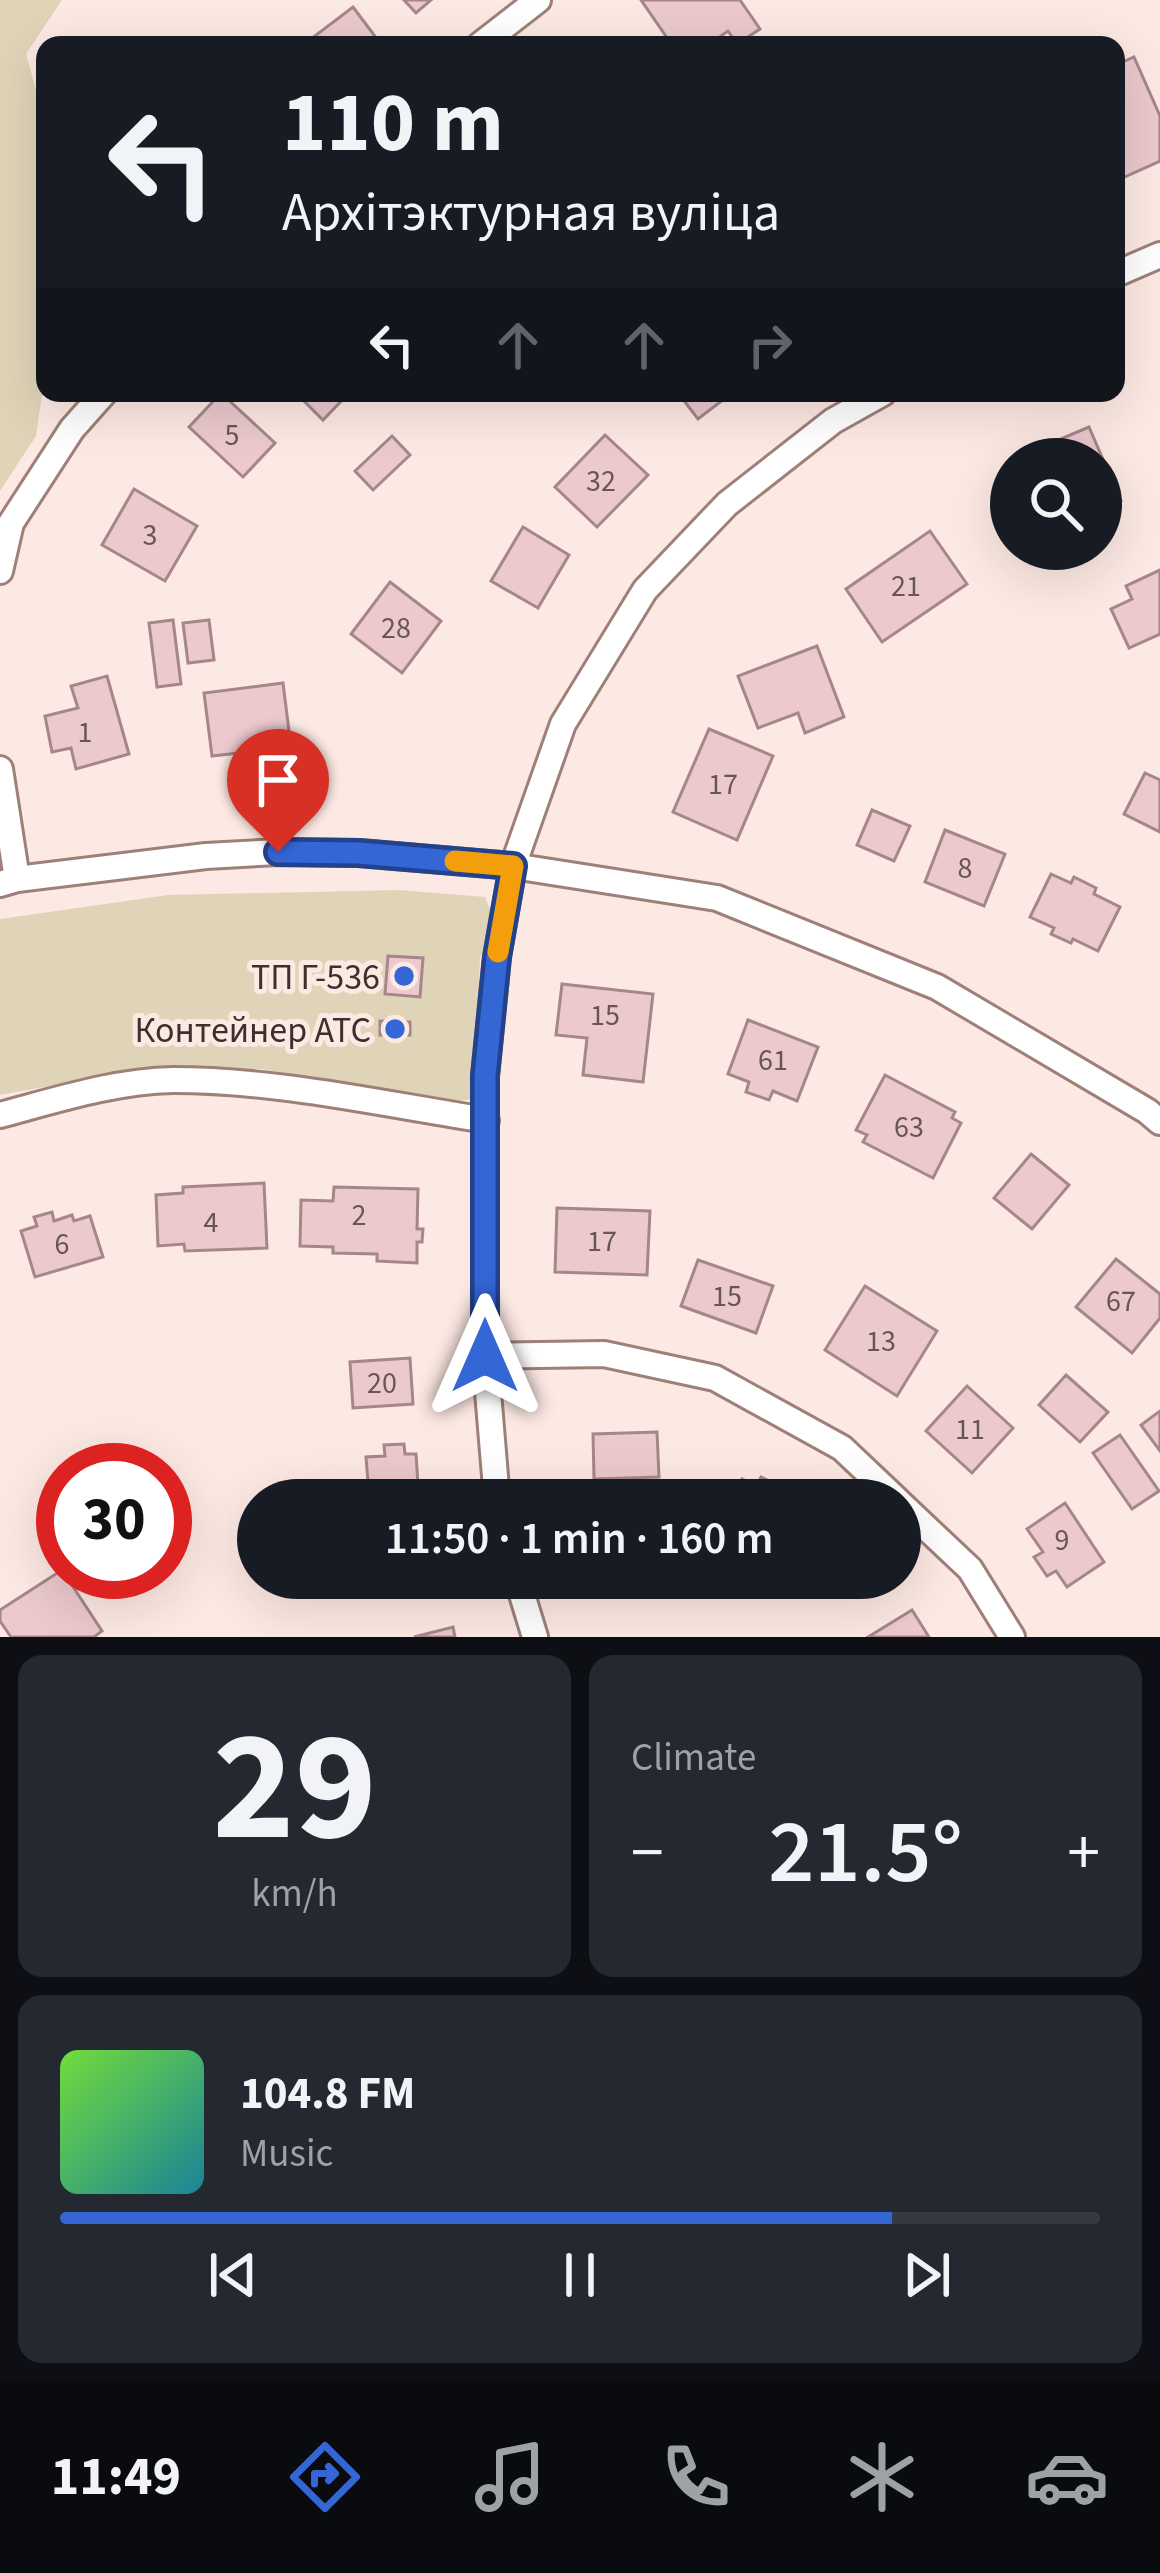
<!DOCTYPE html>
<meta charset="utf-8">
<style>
:root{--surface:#171b24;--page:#242831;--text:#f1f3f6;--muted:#9ea1a6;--line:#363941;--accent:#3466d6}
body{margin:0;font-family:"Source Sans 3",sans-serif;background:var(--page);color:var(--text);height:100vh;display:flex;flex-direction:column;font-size:45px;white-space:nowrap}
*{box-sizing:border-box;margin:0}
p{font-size:39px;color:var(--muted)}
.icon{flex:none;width:66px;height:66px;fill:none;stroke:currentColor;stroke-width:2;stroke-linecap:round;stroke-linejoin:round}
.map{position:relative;height:1637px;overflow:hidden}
.panel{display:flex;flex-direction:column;gap:18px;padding:18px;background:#0d0f14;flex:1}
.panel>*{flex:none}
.banner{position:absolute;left:36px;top:36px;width:1089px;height:366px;border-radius:24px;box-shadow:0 12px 48px #0002;background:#171b24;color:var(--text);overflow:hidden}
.fabs{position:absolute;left:990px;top:438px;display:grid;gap:24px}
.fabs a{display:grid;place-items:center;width:132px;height:132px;border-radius:50%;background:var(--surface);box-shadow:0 12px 48px #0002;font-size:60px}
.speed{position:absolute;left:36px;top:1443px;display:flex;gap:24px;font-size:60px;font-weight:700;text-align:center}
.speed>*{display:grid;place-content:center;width:156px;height:156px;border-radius:50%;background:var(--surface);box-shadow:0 12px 48px #0002;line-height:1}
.speed .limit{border:18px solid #d22;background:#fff;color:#111}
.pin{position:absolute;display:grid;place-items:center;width:102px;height:102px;color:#fff;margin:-123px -51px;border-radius:50% 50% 50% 0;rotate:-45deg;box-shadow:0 0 12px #0007}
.pin .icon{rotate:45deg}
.me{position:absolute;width:132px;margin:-66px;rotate:0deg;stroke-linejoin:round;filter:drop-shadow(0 0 9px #0008)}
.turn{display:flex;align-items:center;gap:42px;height:252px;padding:0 48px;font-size:54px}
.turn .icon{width:156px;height:156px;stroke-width:2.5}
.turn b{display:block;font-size:84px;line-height:102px}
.lanes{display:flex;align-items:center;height:114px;padding:0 48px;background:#0003;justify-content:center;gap:60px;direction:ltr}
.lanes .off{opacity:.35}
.big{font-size:90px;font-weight:600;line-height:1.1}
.panel .tile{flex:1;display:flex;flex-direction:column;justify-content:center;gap:18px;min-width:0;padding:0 42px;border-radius:24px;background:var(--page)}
.panel .dial{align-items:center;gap:0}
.dial b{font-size:156px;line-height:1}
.song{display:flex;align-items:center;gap:36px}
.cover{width:144px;height:144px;border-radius:18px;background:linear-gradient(135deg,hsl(100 70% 55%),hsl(190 70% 35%))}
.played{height:12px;border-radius:6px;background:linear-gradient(90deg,var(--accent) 80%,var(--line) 80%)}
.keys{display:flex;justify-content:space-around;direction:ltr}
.heat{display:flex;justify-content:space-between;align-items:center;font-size:66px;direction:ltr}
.panel .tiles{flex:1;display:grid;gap:18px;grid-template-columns:1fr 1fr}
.tile:last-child{grid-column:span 2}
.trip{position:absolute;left:237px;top:1479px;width:684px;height:120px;border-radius:60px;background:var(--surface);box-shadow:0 12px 48px #0002;font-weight:600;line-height:120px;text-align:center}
.tabs{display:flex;height:192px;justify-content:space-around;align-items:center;background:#090b0e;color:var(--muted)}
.tabs .icon{width:84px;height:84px}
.tabs .active{color:var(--accent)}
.tabs b{font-size:54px;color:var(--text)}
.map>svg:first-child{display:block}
.green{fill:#dfd4b7}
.building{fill:#ebc9cd;stroke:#a6868a;stroke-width:3}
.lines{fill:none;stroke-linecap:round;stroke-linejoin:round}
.minor-casing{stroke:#9e8078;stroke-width:30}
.minor{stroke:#fff;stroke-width:24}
.route-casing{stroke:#22428b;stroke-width:30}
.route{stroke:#3466d6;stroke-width:21}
.slow{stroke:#f59e0b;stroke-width:21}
.poi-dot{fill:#3466d6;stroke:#fde9e3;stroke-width:4.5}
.labels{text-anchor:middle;stroke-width:10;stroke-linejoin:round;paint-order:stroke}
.number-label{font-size:30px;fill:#685654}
.poi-label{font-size:36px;fill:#3c2f2c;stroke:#fde9e3;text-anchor:end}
</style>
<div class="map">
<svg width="1160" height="1637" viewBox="0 0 1160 1637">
<rect width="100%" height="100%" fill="#fde9e3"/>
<g class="green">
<path d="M0,0H62L26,54L45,123V374L36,436L0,491Z"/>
<path d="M399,890L485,897L494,919L480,959L474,1099L451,1102L261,1069H143L0,1095V919L168,895Z"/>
</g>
<g class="building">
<path d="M404,0H431L416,13Z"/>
<path d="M641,0H740L760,29L737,44L728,31L708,45H672Z"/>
<path d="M353,7L380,43L377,45H303Z"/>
<path d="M1134,57L1160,116V161L1118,180L1116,65Z"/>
<path d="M221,393L275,443L243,477L189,427Z"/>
<path d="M296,393H349L323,420Z"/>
<path d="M678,393H732L698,419Z"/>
<path d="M1089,427L1121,501L1101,510V459H1027L1025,454Z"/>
<path d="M605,435L648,475L597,527L555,487Z"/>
<path d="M392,436L410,455L373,490L355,471Z"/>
<path d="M134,489L197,526L165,581L102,545Z"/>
<path d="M523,527L569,555L538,608L491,581Z"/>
<path d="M930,531L967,584L882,642L846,589Z"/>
<path d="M1160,570V634L1129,648L1111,609L1132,599L1126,586Z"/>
<path d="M390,582L441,621L402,673L351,634Z"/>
<path d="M173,620L181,684L157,687L149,623Z"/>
<path d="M209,620L214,660L188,663L183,623Z"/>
<path d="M817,646L844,717L805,733L798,713L758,728L738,676Z"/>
<path d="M107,676L129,754L76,769L71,748L52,752L45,716L78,708L71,686Z"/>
<path d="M283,683L291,747L212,756L204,693Z"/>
<path d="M709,729L773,756L737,840L673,812Z"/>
<path d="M1145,773L1160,780V832L1124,814Z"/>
<path d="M872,810L910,826L894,861L857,845Z"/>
<path d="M945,830L1005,854L984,906L925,882Z"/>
<path d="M1051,874L1071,883L1074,877L1096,888L1094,894L1120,907L1098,951L1073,939L1071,943L1051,934L1054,928L1030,917Z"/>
<path d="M388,956L423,958L420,997L385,994Z"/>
<path d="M562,984L653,994L643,1082L583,1075L587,1038L556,1035Z"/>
<path d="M748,1020L818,1047L797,1101L773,1091L769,1100L746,1092L749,1082L728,1074Z"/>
<path d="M380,1021L410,1022V1035H380Z"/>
<path d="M885,1075L955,1112L952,1118L961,1123L933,1178L863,1142L867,1135L856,1130Z"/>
<path d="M1031,1154L1069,1185L1032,1229L994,1198Z"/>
<path d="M264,1183L267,1248L185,1251L184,1244L158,1246L156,1195L183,1193V1187Z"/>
<path d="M334,1187L418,1189L417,1229H423L422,1242H417V1263L377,1261V1254L333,1253V1247L300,1246L301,1200L333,1201Z"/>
<path d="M557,1208L650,1211L647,1275L555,1272Z"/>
<path d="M52,1212L54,1221L72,1215L74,1221L90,1216L103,1257L35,1277L21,1231L37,1226L34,1217Z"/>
<path d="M1116,1259L1160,1294V1318L1132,1353L1076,1307Z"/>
<path d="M698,1260L773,1286L756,1333L681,1306Z"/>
<path d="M865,1286L937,1331L897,1396L825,1350Z"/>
<path d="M410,1358L413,1404L353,1408L350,1362Z"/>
<path d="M1066,1375L1108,1412L1080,1442L1039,1405Z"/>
<path d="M967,1386L1013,1428L972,1473L926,1431Z"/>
<path d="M1160,1411V1451L1141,1425Z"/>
<path d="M657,1432L659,1477L594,1479L593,1434Z"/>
<path d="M1120,1435L1159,1491L1132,1509L1093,1453Z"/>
<path d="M404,1444L405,1454H416L419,1500H361L360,1483L368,1482L366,1457L385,1456L384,1445Z"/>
<path d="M761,1477L787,1490L784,1500H731L742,1479L757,1486Z"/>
<path d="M1065,1503L1104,1562L1067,1587L1056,1571L1047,1576L1034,1557L1043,1552L1027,1529Z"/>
<path d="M62,1570L102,1631L94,1637H11L0,1621V1610Z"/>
<path d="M376,1578H410L378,1586Z"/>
<path d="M912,1610L929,1637H868Z"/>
<path d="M453,1627L455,1637H414Z"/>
</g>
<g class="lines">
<defs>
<g id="minor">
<path d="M480,45L538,0"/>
<path d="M1116,274L1160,255"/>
<path d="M0,571L11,523L72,429L104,393"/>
<path d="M0,769L17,879"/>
<path d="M0,884L17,879L206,856L278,852L359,853L513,866L717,898L937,987L1147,1111L1160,1122"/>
<path d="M0,1115C56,1100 115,1081 173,1080C278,1080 383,1104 486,1120"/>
<path d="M485,1356L604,1354L715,1378L842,1448L897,1500"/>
<path d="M497,1500L485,1356V1076L497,957L513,866L563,724L645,590L727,504L833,421L883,393"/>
<path d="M900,1503L970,1569L1012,1637"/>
<path d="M517,1578L535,1637"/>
</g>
</defs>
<use href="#minor" class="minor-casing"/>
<use href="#minor" class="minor"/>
</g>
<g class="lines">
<defs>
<path id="route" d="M278,852L359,853L513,866L497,957L485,1076V1356"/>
</defs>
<use href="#route" class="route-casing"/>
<use href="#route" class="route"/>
<path class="slow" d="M455,861L513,866L498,952"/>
</g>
<g class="poi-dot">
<circle cx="404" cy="976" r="12"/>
<circle cx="395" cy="1029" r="12"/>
</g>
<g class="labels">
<g class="number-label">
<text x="232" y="445">5</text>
<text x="601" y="491">32</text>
<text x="150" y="545">3</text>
<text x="906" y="596">21</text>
<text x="396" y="638">28</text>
<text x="85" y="742">1</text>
<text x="723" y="794">17</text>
<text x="965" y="878">8</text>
<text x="605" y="1025">15</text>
<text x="773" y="1070">61</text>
<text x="909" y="1137">63</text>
<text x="359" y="1225">2</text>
<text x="211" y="1232">4</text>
<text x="602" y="1251">17</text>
<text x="62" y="1254">6</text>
<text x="727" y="1306">15</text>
<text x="1121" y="1311">67</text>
<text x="881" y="1351">13</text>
<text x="382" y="1393">20</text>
<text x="970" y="1439">11</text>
<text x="1062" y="1550">9</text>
</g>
<g class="poi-label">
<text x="380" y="989">ТП Г-536</text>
<text x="371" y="1042">Контейнер АТС</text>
</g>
</g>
</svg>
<div class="fabs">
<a><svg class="icon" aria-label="search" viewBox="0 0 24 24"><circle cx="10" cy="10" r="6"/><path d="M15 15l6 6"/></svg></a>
</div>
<div class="speed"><div class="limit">30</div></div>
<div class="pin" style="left:278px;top:852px;background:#d93025"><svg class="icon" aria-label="arrive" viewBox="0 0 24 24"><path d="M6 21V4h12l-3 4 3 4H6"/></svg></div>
<svg class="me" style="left:485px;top:1356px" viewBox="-20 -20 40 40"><path d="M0-17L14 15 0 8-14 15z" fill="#3466d6" stroke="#fff" stroke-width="4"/></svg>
<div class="trip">11:50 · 1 min · 160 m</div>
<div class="banner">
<div class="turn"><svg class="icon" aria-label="left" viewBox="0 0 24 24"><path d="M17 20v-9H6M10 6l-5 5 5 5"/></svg><div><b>110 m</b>Архітэктурная вуліца</div></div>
<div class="lanes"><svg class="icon" aria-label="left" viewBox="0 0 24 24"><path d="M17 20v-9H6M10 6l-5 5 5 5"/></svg><svg class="icon off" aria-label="ahead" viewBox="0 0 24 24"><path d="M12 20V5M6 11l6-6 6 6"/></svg><svg class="icon off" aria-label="ahead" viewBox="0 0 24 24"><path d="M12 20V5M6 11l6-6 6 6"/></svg><svg class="icon off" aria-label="right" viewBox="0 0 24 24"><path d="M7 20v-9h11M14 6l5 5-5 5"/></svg></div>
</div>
</div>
<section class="panel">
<div class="tiles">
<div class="tile dial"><b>29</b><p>km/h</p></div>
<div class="tile"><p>Climate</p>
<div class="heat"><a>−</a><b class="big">21.5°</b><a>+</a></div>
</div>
<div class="tile">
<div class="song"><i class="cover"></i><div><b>104.8 FM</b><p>Music</p></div></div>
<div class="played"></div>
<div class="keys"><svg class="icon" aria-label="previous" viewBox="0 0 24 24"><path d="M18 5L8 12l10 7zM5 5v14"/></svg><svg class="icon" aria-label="pause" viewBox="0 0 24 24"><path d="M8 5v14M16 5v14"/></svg><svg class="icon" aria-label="next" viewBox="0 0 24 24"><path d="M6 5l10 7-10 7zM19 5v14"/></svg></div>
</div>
</div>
</section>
<nav class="tabs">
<b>11:49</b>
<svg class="icon active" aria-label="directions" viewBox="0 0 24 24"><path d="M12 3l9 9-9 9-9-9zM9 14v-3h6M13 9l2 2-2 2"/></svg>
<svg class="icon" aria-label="music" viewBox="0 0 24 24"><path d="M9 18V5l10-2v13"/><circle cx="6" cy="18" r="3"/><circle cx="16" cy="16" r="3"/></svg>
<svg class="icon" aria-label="phone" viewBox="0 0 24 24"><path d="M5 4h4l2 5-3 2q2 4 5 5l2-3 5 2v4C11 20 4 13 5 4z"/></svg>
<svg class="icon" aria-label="climate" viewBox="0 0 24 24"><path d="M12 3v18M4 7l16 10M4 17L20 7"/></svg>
<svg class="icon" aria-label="car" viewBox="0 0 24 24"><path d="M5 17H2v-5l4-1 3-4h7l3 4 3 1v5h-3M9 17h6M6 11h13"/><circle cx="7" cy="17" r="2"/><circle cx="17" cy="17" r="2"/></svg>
</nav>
